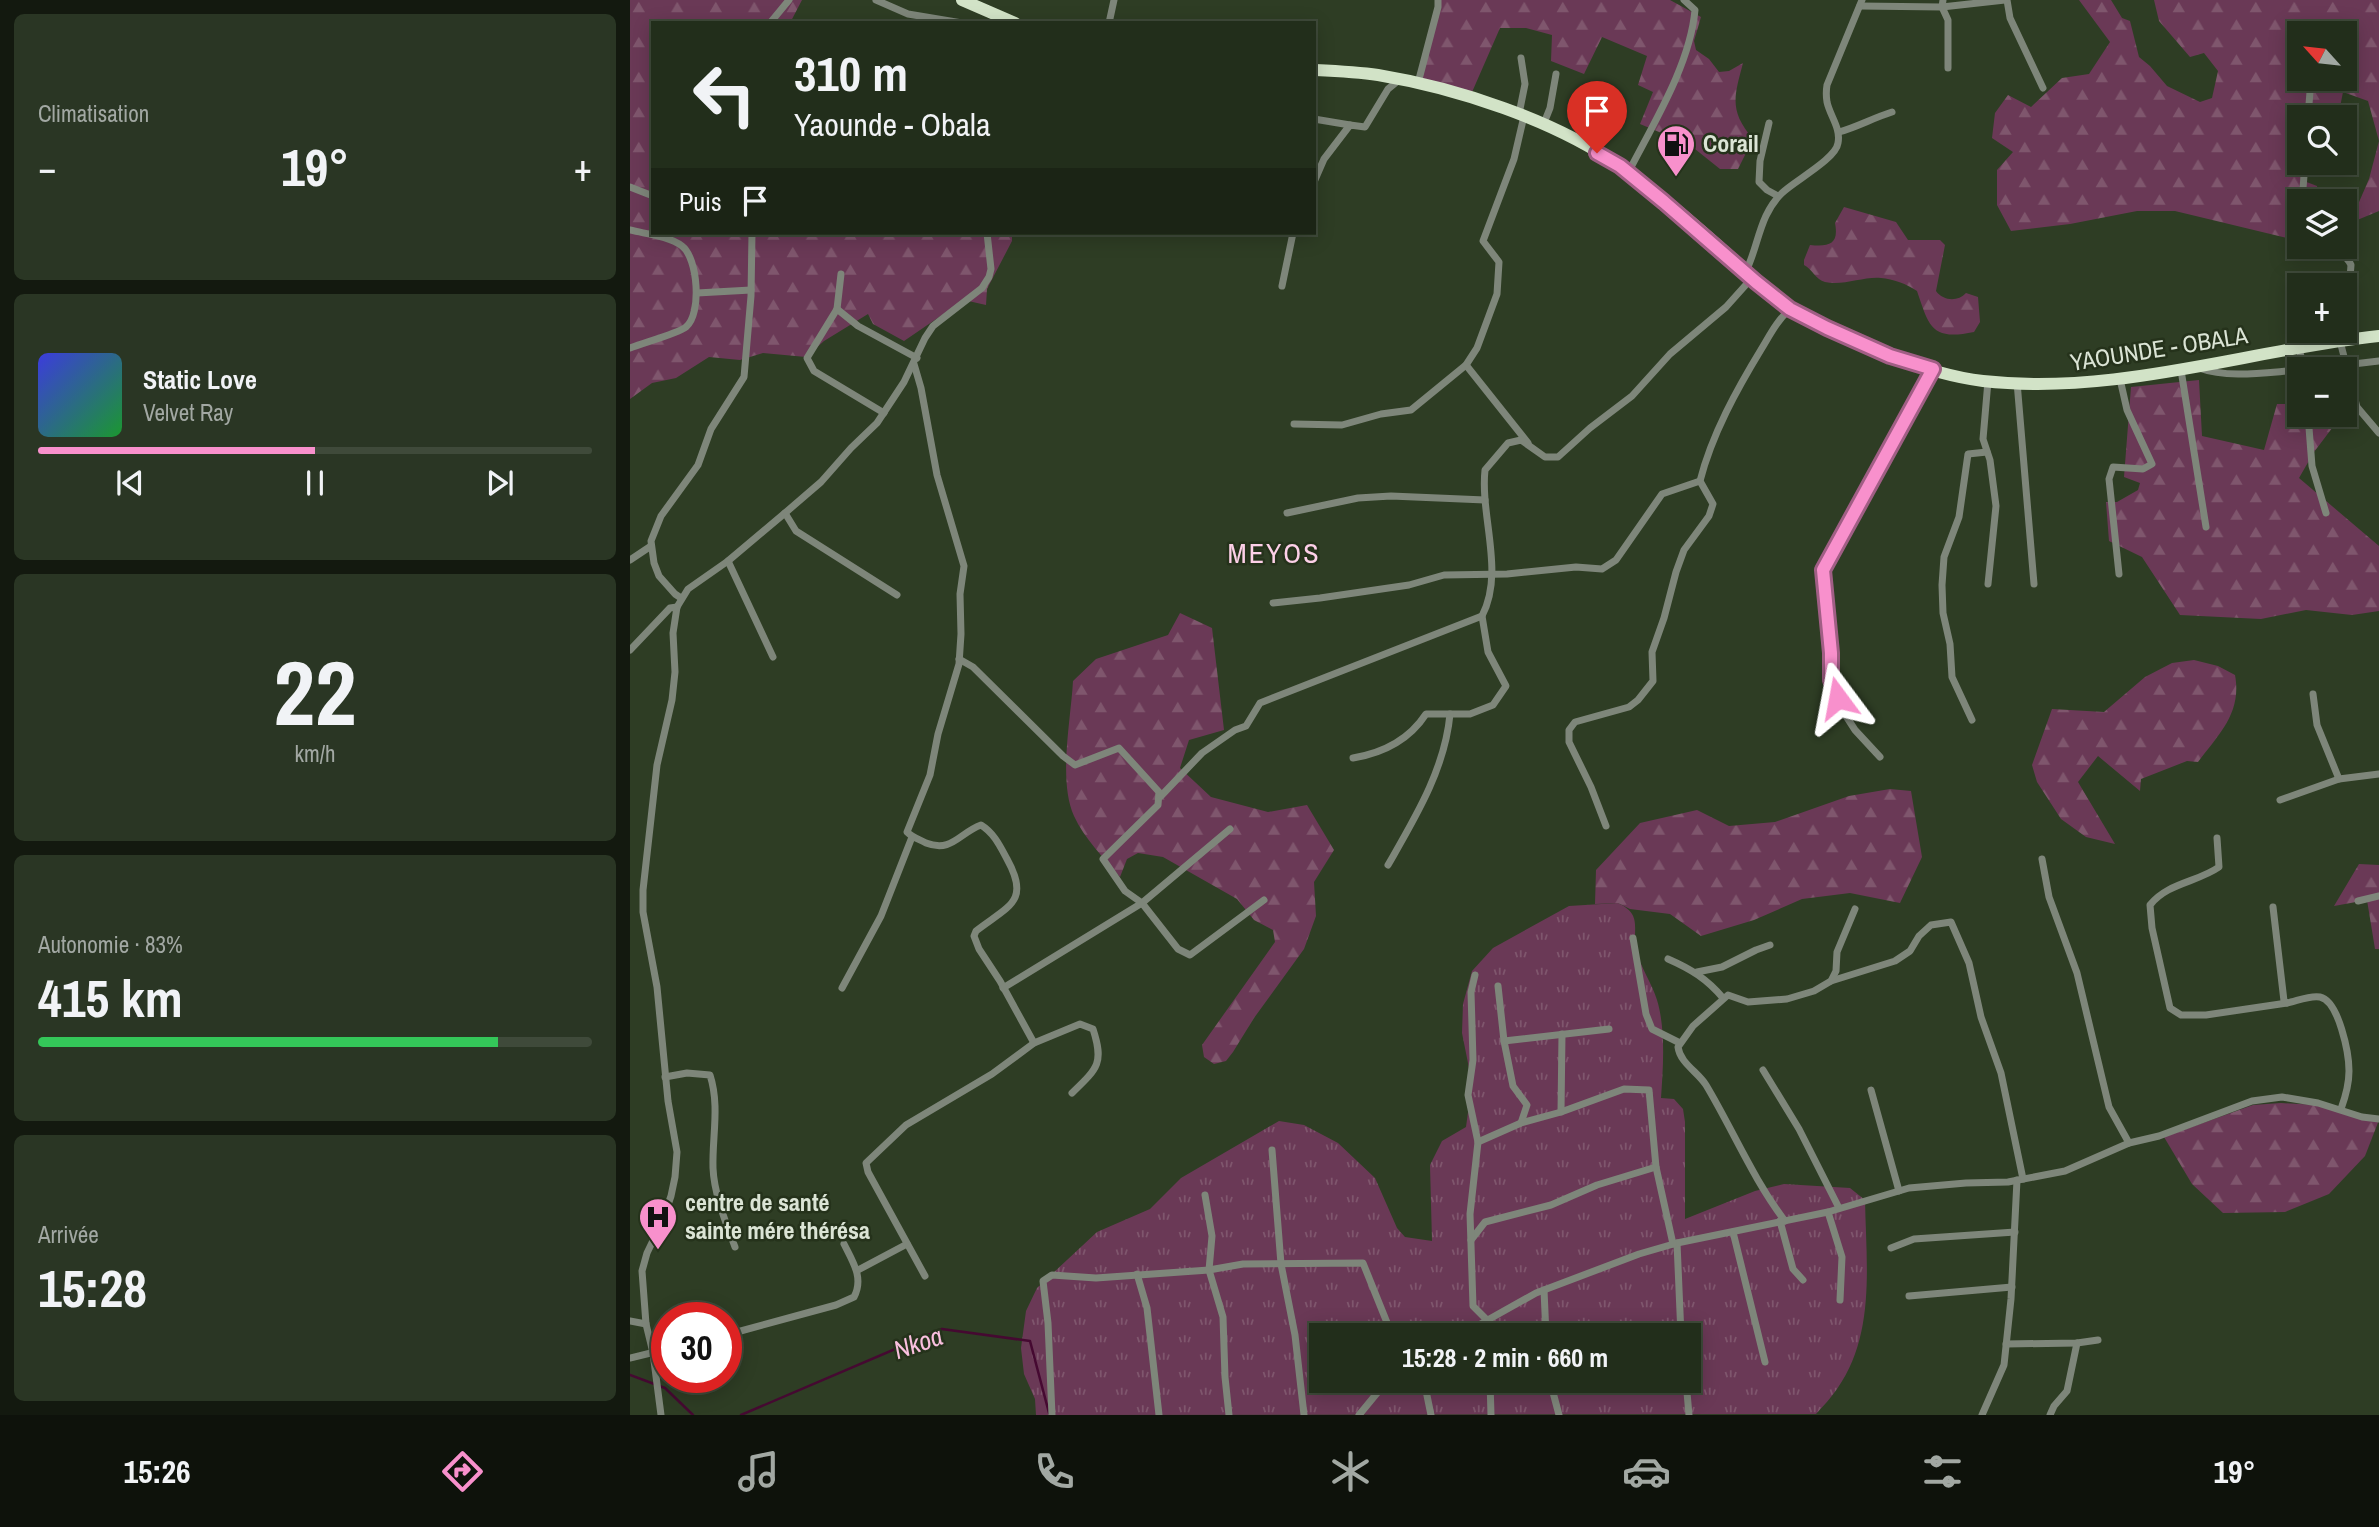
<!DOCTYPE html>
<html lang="fr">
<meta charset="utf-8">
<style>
:root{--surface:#222e1b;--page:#2a3624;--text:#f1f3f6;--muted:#a2a8a3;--line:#3f4a3a;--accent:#f890cc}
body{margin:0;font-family:"Archivo Narrow",sans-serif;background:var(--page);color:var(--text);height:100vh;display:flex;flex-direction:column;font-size:26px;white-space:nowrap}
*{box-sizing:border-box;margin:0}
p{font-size:23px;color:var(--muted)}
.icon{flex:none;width:38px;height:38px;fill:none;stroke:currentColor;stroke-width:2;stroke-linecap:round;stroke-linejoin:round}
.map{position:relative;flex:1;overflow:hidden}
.panel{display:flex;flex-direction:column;gap:14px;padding:14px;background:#13190f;width:630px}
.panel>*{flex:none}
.top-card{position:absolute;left:21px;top:21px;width:665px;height:214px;border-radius:0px;box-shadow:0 4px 18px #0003,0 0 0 2px var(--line);background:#222e1b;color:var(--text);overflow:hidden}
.needle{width:46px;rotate:297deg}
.tools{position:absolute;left:1657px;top:21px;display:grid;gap:14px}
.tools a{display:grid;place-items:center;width:70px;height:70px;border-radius:0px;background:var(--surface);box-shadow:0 4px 18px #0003,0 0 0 2px var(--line);font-size:35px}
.speed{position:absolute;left:21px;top:1302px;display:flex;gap:14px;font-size:35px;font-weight:700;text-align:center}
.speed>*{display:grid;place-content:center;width:91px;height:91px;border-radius:50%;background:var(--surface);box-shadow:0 4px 18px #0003,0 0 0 2px var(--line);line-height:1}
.speed .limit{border:10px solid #d22;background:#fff;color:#111}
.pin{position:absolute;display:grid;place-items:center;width:60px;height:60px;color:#fff;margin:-72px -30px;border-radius:50% 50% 50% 0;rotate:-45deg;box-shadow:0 0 7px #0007}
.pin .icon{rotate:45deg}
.me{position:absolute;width:77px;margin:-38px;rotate:347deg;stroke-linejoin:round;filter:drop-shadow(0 0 5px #0008)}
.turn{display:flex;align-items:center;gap:24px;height:147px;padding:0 28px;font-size:32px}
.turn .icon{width:91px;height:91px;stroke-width:2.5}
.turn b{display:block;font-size:49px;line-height:60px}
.then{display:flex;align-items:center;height:66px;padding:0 28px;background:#0003;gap:14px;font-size:26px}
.big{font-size:52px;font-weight:800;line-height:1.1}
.panel .tile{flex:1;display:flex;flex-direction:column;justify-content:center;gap:10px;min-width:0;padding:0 24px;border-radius:10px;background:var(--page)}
.panel .dial{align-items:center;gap:0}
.dial b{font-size:91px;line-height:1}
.song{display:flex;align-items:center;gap:21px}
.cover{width:84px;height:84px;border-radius:10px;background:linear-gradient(135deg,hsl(240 70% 55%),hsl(130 70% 35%))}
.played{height:7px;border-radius:4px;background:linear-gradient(90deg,var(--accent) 50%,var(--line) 50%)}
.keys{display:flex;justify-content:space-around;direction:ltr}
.heat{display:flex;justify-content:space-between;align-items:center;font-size:38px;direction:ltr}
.charge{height:10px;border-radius:5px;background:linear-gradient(90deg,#34c759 83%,var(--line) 0)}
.trip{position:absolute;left:679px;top:1323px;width:392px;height:70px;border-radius:0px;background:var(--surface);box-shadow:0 4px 18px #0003,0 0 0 2px var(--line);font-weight:800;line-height:70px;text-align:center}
.tab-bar{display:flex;height:112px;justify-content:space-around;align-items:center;background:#0e120b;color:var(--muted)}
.tab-bar .icon{width:49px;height:49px}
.tab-bar .current{color:var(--accent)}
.tab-bar b{font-size:32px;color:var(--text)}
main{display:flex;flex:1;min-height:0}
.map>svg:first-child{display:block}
.grass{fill:url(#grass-tufts);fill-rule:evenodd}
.forest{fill:url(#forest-firs);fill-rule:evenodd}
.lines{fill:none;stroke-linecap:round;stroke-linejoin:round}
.stream{stroke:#450931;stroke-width:2.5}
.minor{stroke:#7e867a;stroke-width:7}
.trunk{stroke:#d2e3c7;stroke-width:12}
.route-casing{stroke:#a15e85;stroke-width:18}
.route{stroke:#f890cc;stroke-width:12}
.labels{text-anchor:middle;stroke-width:5;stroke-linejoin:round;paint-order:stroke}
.poi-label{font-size:24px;font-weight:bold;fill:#dbe4d5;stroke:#25321b;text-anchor:start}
.street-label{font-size:24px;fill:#dbe4d5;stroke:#25321b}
.water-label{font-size:26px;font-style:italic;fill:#fac0df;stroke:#25321b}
.quarter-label{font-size:28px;letter-spacing:2px;fill:#fdd0e8;stroke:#25321b}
</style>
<main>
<section class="panel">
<div class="tile"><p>Climatisation</p>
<div class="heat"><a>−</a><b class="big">19°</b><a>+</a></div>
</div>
<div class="tile">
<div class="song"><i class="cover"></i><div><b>Static Love</b><p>Velvet Ray</p></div></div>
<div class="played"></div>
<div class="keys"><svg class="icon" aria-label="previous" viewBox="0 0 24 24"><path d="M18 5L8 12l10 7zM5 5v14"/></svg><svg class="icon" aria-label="pause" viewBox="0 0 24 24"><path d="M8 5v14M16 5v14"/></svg><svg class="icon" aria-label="next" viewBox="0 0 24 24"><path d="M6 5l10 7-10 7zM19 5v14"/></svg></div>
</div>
<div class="tile dial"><b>22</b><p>km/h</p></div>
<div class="tile"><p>Autonomie · 83%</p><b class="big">415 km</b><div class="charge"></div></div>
<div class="tile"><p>Arrivée</p><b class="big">15:28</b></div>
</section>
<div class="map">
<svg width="1749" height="1415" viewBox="0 0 1749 1415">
<defs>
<pattern id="grass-tufts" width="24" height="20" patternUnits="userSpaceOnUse" patternTransform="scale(1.75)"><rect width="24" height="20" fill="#6a3956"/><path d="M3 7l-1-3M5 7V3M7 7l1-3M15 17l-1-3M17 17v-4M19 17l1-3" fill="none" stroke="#7f566d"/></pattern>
<pattern id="forest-firs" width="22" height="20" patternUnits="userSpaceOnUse" patternTransform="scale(1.75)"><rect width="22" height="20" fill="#6a3956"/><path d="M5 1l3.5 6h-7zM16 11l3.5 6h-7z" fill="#7f566d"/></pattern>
</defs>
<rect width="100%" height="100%" fill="#2e3d24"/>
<path class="grass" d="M988,903C1013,915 1002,928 1006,949C1010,967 1022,983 1027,1000C1036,1030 1033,1068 1031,1098L1044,1099L1053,1109L1055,1122V1219L1125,1191L1154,1184L1220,1188L1235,1200C1236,1263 1246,1334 1207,1389C1201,1398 1193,1406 1186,1414L406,1415L405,1399L394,1374L391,1348L396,1311L407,1288L467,1232L520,1209L551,1178L649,1121L674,1125L708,1143L745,1178L767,1228L775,1237L802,1241L800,1165L812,1141L836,1127L842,1083L832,1033L833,1004L842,971L863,948L939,906ZM691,1335H1059V1381H691Z"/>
<g class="forest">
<path d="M0,0H172L160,23H23V233H382V241L357,289L356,305L334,300L274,341L243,324L238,314L194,341L176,357L133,353L110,360L79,357L46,378L22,383L0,399Z"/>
<path d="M808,0H1040L1071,17L1064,41L1066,50L1079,59L1089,72L1099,71L1113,63C1104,97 1099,111 1123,139L1108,169H1090L1060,145L1010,124L1023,92L1008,85L1017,56L972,37L954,74L921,61L922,35L896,28H870L839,99L790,84Z"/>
<path d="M1449,0H1481L1492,18L1500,21L1509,57L1520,66L1537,86L1570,102L1582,98L1588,71L1574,53L1560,57L1529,21L1524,0H1749V211L1720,223L1739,179L1749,141L1738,101L1713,92L1708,117H1670V163H1686L1678,166L1674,181L1687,186L1688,201H1670L1669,241L1545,211H1507L1440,224L1381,231L1367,205V170L1383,152L1362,138L1365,113L1378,95L1401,107L1432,78L1459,74L1480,42ZM1670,33H1715V79H1670Z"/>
<path d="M1214,207L1266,222L1278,240H1310L1315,245L1306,291C1313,301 1328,302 1336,293L1348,297L1350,322L1344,332C1301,341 1299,326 1287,291C1277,284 1263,279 1251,278C1235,276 1213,286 1195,282C1186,280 1182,269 1174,265V260L1180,245C1200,247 1209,244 1205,223Z"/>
<path d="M1569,380L1572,436L1634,450L1647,404H1669L1670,415H1712L1684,452L1669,478L1749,546V611L1722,615L1676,610L1631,619L1550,615L1512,557L1479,541L1476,502H1487L1508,490L1510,483L1494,477L1501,387Z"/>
<path d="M550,613L582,628L594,730L559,740L550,768L581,797L638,812L677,805L704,850L684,882L686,916L674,949L624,1018L603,1052L596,1061L584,1064L574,1057L572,1045L645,942L643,930L624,920L607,899L533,857L508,853L497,859L490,877C474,858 454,838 444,816C428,781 441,719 443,681L466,659L538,635Z"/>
<path d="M1564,660L1588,666L1605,675C1612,713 1589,734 1568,762L1557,761L1511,779L1510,791L1468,756L1448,782L1485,844L1456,837L1431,819L1407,782L1402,765L1422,709L1474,712L1515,677L1542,663Z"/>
<path d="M1260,789L1281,791L1292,857L1270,903L1220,893L1172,899L1124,920L1071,936L1040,914L1000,909L988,903L965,904L966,870L1010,823L1067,810L1099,826L1145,822L1219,796Z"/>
<path d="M1729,864L1749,865V949H1745L1737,900L1704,906Z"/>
<path d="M1651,1103L1688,1105L1749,1120L1735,1156L1699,1194L1655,1212L1593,1213L1562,1184L1534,1137L1623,1105Z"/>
</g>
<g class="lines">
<g class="stream">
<path d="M0,1375L35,1388L63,1415"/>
<path d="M111,1415L312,1329L400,1341L419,1413"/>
</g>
<g class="minor">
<path d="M246,0L278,14L332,23"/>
<path d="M1313,0L1312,7L1318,20V68"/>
<path d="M1377,0L1380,18L1413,88"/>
<path d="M1230,6L1312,7L1375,0"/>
<path d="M140,23L159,0"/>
<path d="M479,23L484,0"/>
<path d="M788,83L808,7V0"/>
<path d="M889,114L895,84L891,58"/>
<path d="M1678,117L1681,79"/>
<path d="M684,119L720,125"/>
<path d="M914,123L920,108L926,74"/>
<path d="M1139,123L1130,161L1129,182L1137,190L1148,196"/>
<path d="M1209,132C1227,127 1243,118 1262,112"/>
<path d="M998,173C1023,124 1060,65 1065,10L1054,0"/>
<path d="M684,182L694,159L720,125L735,127L758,89L769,80"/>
<path d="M0,187L23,196"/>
<path d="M1672,201L1675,163"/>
<path d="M0,230C16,234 39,236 52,246C68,258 72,314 56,327C47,334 12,343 0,348"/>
<path d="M1681,247C1694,257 1713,247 1721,265L1715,340"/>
<path d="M1116,271C1129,245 1129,215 1152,193C1164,181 1206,159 1208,143C1211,128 1200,116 1197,102C1196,96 1196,91 1197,85L1232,0"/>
<path d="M211,274L207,309L177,358L184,371L254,413"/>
<path d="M652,286L663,233"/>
<path d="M67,293L121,290"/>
<path d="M207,309L228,326L287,358"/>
<path d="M1710,341L1727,407L1749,433"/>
<path d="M1669,348L1674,369"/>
<path d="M284,364L291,388L307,475L334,566L330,594L331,634L329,664L308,734L300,775L277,832C283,838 289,839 296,843C322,853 329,833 351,825C364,833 370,846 377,859C401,902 378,906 346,931L344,936L349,949L370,981L404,1043"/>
<path d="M836,365L898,443"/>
<path d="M1569,368C1599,379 1638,372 1670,370"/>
<path d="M1681,369L1749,361"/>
<path d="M1551,370L1576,527"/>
<path d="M1387,382L1404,584"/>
<path d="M1678,415L1682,466L1696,513"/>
<path d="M664,424L712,425L751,414L781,410L836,365L847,348L867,294L869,262L853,241L884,159L894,116"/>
<path d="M155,513L166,531L267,595"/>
<path d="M657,513L728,498L761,496L855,500"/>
<path d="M0,560L21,546"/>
<path d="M98,561L143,657"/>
<path d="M1489,574L1479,479L1483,467L1513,469L1522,464L1497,410L1490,379"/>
<path d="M1358,584L1366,506L1360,460L1353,439L1358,381"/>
<path d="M51,598L45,594L29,576L24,563L21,541L31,516L68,465L81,429L114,377L121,296L122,233"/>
<path d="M643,603L690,598L779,585L814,575L877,574L946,567L972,569L986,560L1032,494L1070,481"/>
<path d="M0,650L40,608L47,607"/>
<path d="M329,659L343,667L433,756L445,765L489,748L529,792L528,805L473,859L495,891L512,903L548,949L560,955L634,900"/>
<path d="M1683,694L1687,725L1709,779"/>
<path d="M1342,720L1322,677L1320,644L1313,613L1312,585L1314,557L1329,517L1338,454L1357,452"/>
<path d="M1250,757L1225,730L1216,716L1201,680V653L1193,570L1302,370"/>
<path d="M723,758C753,753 779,740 796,714H840L863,705L876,686L858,652L852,616"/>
<path d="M531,796L572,753L605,730L616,726L630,703L852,616C875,572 850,517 855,470L878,443L891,440L915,457H928L960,428L1002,396L1040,354L1096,307L1122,278"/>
<path d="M1650,800L1709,779L1749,774"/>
<path d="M976,826L961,787L939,742V730L945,722L999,707L1008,700L1023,681L1022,652L1034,618L1046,572L1054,550L1079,516L1083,504L1070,481C1082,434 1107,389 1132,348C1141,333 1147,321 1160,309"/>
<path d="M1587,838L1589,867C1568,882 1537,883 1520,905L1522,928L1540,1008L1551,1015H1576L1657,1003"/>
<path d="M1412,859L1419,897L1447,973L1479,1107L1499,1143"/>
<path d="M758,865C785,818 815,769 820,714"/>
<path d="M1728,901L1749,896"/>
<path d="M1643,907L1654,1001L1657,1003C1667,1001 1680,995 1690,997C1709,1001 1719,1054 1719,1071C1719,1083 1715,1098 1711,1109"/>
<path d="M1003,938L1016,1014L1022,1029L1050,1043"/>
<path d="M1038,959C1061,969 1077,979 1093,998"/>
<path d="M1067,972L1092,967L1126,950L1140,945"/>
<path d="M845,975L841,992L843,1060L838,1095L848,1142"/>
<path d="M1201,981L1265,961L1280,951L1289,936L1301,925L1321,922L1339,963L1351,1017L1371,1073L1393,1179"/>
<path d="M868,986L874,1041L883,1086L897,1105L891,1123"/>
<path d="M212,988L251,916L282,837"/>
<path d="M373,988L512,903L600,829"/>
<path d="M874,1041L979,1029"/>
<path d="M1133,1070L1169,1129L1209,1208"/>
<path d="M35,1077L57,1073L80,1075C90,1106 82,1137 83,1168C84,1194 96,1223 105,1247"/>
<path d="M1241,1090L1269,1191"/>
<path d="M931,1112L932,1034"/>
<path d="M642,1150L651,1264L665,1335L674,1415"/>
<path d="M575,1195L582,1236L579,1270L593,1317L595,1377L599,1415"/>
<path d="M1198,1212L1212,1257L1210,1300"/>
<path d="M1150,1221L1163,1269L1173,1280"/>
<path d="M1155,1221C1123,1179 1103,1130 1076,1085C1068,1072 1050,1063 1048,1047L1063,1026L1098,995L1118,1002L1157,999L1184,991L1201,981L1206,971L1207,952L1225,909"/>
<path d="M1103,1232L1135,1362"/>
<path d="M841,1240L855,1222L921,1205L967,1185L1026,1167"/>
<path d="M1047,1243L1051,1335"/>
<path d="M1261,1248L1284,1239L1385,1232"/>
<path d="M228,1270L277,1244"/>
<path d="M507,1274L517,1308L529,1415"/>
<path d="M295,1276L238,1172L236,1163L276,1125L362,1074L404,1043L450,1024L463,1029C474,1063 468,1068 442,1093"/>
<path d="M914,1290L916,1335"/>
<path d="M1279,1296L1382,1287"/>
<path d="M0,1321L16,1324"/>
<path d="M96,1335L206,1305L224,1297C234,1278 223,1262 214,1244"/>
<path d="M831,1335L906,1293L1009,1254L1047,1243L1198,1212L1279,1188L1336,1183L1378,1182L1435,1171L1499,1143L1529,1136L1622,1101L1652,1097L1688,1103L1732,1117L1749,1119"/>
<path d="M857,1335L856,1319L843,1306L840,1214L848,1142L891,1123L931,1112L994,1089L1019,1090L1026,1167L1043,1244"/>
<path d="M1376,1344L1447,1343L1468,1340"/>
<path d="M0,1358L37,1349"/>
<path d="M794,1381L801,1415"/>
<path d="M860,1381L861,1415"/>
<path d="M920,1381L929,1415"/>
<path d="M1056,1381L1059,1415"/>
<path d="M31,1415L23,1353L16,1324L12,1271L17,1253L32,1222L41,1196L45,1177L47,1152L38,1101L27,987L13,912V890L27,765L42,700L45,672L43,633L47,607L58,589L98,561L155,513L191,482L221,448L247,423L274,382L295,338L303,326L352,288L359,277L361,269L357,233"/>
<path d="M422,1415L418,1323L413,1281L422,1275L466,1278L579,1270L613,1264L733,1263L762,1335"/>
<path d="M729,1415L757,1381"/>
<path d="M1352,1415L1374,1365L1381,1299L1387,1180"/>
<path d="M1420,1415L1424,1406L1437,1391L1447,1343"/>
</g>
<g class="trunk">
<path d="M332,0L385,23"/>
<path d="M684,70C705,71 727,72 748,75C827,88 924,120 990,166C1031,195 1078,236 1115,270C1129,284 1143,297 1159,308C1203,338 1300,375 1353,381C1487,396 1617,350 1749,336"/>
</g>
</g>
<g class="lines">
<defs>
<path id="route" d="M967,153L990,166L1034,202L1126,282L1160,309L1197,328L1260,356L1303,369L1193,570L1201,653V680L1208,698"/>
</defs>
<use href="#route" class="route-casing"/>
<use href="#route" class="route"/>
</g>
<defs>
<symbol id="fuel-pin" viewBox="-11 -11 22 30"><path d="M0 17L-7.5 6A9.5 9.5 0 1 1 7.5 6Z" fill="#f890cc" stroke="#25321b"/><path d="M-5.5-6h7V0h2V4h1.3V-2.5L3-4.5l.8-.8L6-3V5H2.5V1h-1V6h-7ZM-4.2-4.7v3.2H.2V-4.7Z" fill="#111"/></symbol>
<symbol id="hospital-pin" viewBox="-11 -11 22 30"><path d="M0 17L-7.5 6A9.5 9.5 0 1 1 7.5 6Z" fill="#f890cc" stroke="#25321b"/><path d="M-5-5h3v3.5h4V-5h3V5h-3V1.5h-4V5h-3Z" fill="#111"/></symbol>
</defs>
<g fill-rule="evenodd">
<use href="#fuel-pin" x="1024" y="122" width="44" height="60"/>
<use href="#hospital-pin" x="6" y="1195" width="44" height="60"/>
</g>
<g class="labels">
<g class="poi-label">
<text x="1073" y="152">Corail</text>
<text x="55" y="1211">centre de santé<tspan x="55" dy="28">sainte mére thérésa</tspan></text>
</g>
<g class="street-label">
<text transform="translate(1529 349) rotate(-9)" y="8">YAOUNDE - OBALA</text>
</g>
<g class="water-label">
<text transform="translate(288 1343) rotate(-19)" y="9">Nkoa</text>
</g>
<g class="quarter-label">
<text x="644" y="563">MEYOS</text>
</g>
</g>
</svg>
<div class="tools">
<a><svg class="needle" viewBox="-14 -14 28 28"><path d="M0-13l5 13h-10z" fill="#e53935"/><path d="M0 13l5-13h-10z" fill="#a2a8a3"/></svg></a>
<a><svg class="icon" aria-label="search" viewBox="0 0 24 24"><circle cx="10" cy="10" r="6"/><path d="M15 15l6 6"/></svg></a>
<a><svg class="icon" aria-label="layers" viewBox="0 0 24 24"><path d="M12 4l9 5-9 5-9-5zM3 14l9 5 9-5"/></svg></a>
<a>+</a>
<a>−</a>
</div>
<div class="speed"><div class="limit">30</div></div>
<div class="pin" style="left:967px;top:153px;background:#d93025"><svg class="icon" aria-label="arrive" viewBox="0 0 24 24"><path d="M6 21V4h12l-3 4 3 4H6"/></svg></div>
<svg class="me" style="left:1208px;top:698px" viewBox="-20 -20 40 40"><path d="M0-17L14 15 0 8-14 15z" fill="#f890cc" stroke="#fff" stroke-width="4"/></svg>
<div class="trip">15:28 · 2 min · 660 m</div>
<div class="top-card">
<div class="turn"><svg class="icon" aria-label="left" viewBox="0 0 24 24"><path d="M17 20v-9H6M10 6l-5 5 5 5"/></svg><div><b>310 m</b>Yaounde - Obala</div></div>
<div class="then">Puis<svg class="icon" aria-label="arrive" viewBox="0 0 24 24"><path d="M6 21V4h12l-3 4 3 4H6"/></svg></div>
</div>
</div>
</main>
<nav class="tab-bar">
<b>15:26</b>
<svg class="icon current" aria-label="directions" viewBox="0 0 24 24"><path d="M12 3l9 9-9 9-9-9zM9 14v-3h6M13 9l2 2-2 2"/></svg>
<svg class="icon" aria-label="music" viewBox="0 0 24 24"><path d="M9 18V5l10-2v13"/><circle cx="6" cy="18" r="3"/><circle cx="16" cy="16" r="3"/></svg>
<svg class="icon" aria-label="phone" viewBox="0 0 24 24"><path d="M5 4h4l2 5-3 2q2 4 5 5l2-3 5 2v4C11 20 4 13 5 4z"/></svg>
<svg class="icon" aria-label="climate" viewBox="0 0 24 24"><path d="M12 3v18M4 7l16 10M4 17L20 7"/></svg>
<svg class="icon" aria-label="car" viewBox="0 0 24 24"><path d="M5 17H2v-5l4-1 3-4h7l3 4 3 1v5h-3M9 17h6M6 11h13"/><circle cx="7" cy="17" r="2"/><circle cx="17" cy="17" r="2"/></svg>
<svg class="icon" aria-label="filters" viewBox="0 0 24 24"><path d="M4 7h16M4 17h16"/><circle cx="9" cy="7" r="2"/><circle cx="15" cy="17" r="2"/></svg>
<b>19°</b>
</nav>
